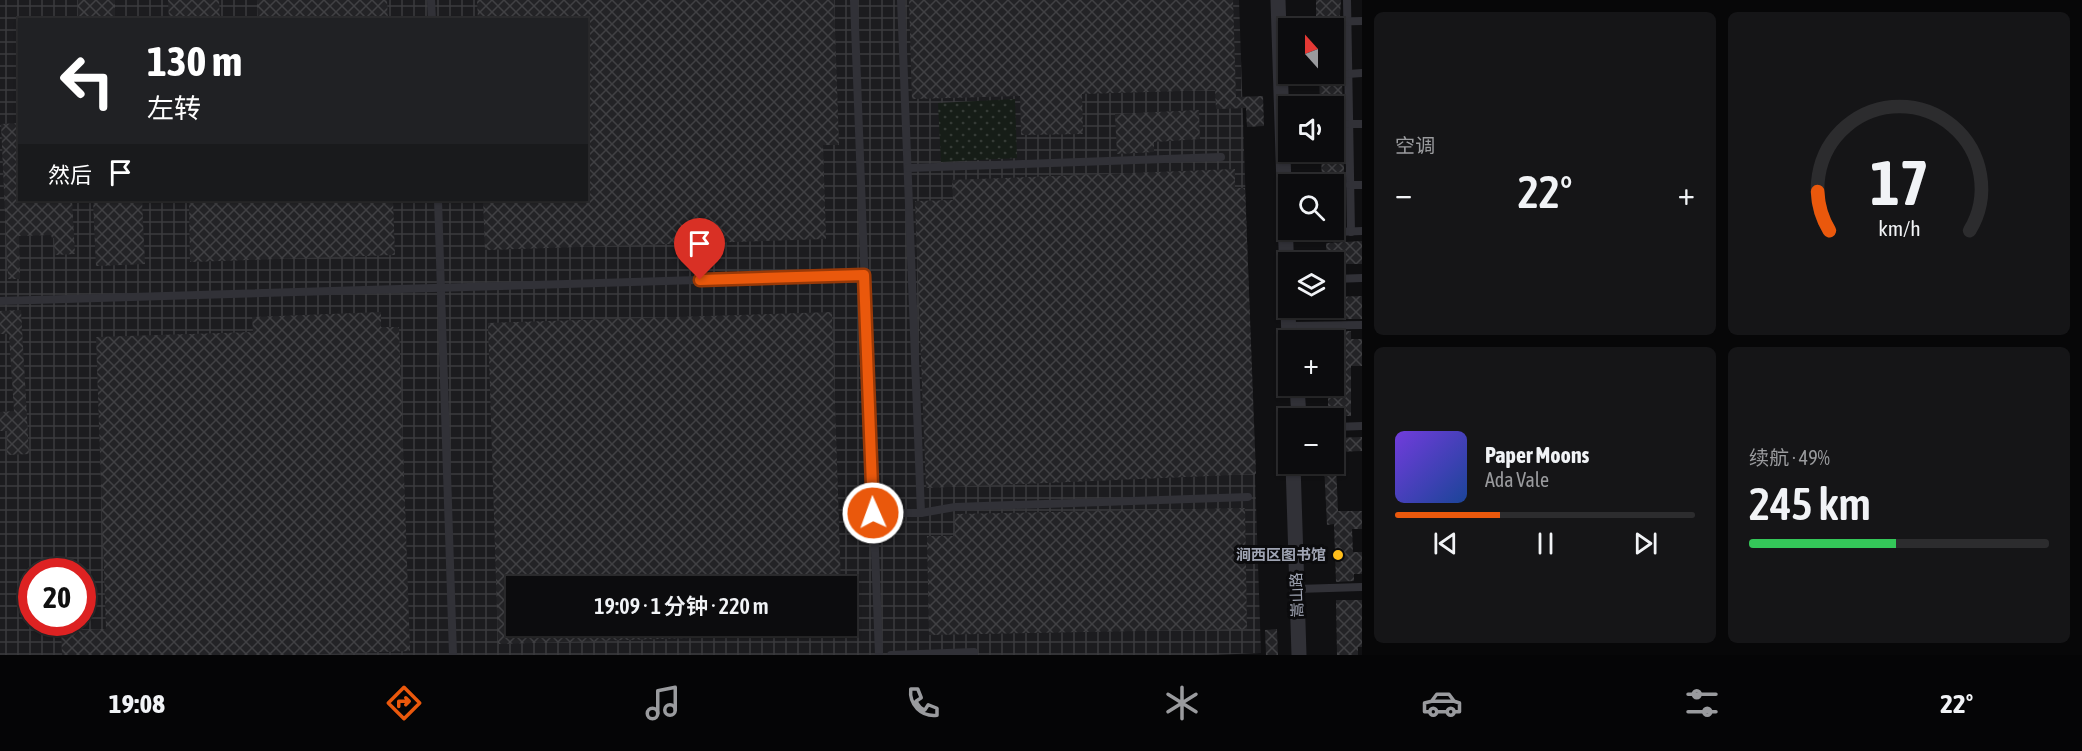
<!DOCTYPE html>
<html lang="zh">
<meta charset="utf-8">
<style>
:root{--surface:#0c0c0e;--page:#151517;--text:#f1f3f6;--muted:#9a9b9e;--line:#2c2c2e;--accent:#ea580c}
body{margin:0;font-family:"Asap Condensed","Noto Sans SC",sans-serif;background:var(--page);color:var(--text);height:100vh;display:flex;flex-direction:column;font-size:22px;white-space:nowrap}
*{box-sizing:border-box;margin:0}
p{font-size:20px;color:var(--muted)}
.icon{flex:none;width:33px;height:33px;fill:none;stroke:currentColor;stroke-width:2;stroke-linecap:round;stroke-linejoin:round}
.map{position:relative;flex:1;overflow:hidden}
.drawer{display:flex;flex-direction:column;gap:12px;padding:12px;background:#070708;width:720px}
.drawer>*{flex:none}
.guide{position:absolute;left:18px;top:18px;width:570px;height:183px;border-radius:0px;box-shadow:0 2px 4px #0004,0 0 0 2px var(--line);background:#202124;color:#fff;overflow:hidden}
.needle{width:39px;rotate:339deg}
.controls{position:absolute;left:1278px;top:18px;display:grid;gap:12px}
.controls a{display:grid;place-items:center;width:66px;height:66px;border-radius:0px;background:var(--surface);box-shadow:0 2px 4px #0004,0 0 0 2px var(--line);font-size:30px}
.speed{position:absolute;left:18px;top:558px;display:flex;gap:12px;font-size:30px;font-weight:700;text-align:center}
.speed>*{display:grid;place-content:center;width:78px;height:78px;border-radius:50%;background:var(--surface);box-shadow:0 2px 4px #0004,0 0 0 2px var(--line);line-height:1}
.speed .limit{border:9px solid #d22;background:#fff;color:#111}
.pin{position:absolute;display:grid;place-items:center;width:51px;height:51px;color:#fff;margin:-62px -26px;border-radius:50% 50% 50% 0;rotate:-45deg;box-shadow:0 0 6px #0007}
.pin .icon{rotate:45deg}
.me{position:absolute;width:66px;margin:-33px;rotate:358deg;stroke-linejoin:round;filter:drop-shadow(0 0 4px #0008)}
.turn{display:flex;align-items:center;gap:21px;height:126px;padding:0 30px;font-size:27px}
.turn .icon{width:78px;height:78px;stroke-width:2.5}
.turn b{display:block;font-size:42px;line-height:51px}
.then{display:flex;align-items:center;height:57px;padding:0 30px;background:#0003;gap:12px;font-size:22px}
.big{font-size:45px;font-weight:600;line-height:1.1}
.drawer .card{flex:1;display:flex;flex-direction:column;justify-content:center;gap:9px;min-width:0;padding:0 21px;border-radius:9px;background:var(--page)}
.drawer .dial{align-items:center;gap:0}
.dial svg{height:156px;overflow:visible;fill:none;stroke:var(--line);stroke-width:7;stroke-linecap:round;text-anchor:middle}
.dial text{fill:var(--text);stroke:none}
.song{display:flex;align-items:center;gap:18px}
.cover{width:72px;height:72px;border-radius:9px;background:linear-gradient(135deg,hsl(260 70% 55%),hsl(220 70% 35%))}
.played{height:6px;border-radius:3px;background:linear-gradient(90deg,var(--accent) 35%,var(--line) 35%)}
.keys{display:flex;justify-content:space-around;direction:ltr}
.heat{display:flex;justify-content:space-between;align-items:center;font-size:33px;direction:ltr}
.charge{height:9px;border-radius:4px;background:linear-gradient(90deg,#34c759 49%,var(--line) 0)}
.drawer .tiles{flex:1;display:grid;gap:12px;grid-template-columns:repeat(2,1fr)}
.trip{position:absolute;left:506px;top:576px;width:351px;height:60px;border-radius:0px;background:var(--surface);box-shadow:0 2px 4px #0004,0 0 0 2px var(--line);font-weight:600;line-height:60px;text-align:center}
.dock{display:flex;height:96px;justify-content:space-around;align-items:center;background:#050506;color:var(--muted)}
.dock .icon{width:42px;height:42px}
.dock .active{color:var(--accent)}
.dock b{font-size:27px;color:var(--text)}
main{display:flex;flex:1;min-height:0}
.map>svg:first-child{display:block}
.industrial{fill:url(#industrial-grid);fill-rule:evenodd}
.grass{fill:url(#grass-dots)}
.building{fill:url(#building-cross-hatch)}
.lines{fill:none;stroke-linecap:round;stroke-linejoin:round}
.service{stroke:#313137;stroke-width:8}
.minor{stroke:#313137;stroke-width:15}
.route-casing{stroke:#983908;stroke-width:15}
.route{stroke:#ea580c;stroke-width:10}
.poi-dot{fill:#ffbe1b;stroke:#0b0b0d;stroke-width:2}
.labels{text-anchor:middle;stroke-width:6;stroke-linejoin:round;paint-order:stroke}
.poi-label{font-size:15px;font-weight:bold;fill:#a0a5b4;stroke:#0b0b0d;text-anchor:end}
.street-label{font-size:15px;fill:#a0a5b4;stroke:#0b0b0d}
</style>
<main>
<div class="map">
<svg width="1362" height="655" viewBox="0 0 1362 655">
<defs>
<pattern id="industrial-grid" width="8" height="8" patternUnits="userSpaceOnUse" patternTransform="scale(1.5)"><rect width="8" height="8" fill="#1c1c1f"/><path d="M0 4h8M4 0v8" fill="none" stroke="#3a3a3d"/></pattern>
<pattern id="grass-dots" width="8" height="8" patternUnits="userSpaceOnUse" patternTransform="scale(1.5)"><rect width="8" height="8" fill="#161d17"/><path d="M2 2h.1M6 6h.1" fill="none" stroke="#353b36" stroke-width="1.8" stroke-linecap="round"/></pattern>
<pattern id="building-cross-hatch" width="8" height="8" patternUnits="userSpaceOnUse" patternTransform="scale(1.5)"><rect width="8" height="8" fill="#232326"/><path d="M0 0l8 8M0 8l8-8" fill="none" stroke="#404043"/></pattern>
</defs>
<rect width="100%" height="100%" fill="#101012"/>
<path class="industrial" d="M0,0H1239L1261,653L1211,655H0ZM20,20H586V200H20ZM32,572H82V622H32ZM516,586H846V626H516Z"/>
<path class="grass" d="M1015,99L1017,158L941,162L938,103Z"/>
<g class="building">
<rect x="78" y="0" width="37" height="20"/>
<path d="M168,0H219L220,20H169Z"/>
<path d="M257,0H387L388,20H258Z"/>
<path d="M477,0H834L839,145H823L826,239L485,250L483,200H586V20H478Z"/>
<path d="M909,0H1233L1236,97L1263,96L1264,126L1247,127L1246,108L1216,109L1215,90L1082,94L1083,134L1021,135L1020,96L912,99Z"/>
<path d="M1316,0H1341L1340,16H1316Z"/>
<path d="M1319,74H1342L1345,217H1334V184H1322L1321,152H1334V106H1320Z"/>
<path d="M1199,110L1200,139L1154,142V152L1117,154L1115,114Z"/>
<path d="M20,123V200H72L75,254L55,255L54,238H52L51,235L19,236L20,279H8L1,124Z"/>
<path d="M1235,169V188H1245L1256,474L926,488L915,201L953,200L952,180Z"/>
<path d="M93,200H142L145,264L96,266Z"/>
<path d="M189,200H393L395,255L190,262Z"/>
<path d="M1362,241V264H1334V262H1327L1326,243Z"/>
<path d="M1362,296V319H1327V308H1334V297Z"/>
<path d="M21,310L29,454L7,455V431H0V412L14,411L9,334H0V311Z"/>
<path d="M381,312V327H399L410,651L298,655H62L61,631L106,629L96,337L253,332L252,317Z"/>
<path d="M832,312L841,586H516V626H819V634L498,644L488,323Z"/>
<path d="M1328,331H1351V339H1362V366H1351V416H1328V386H1334V340H1328Z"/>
<path d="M1362,437V451L1334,452V438Z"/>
<path d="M1324,464H1336L1338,511H1362V529H1352L1353,552H1362V574H1354V581L1336,582L1334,524L1327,525Z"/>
<path d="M1245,508L1247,629L929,635L927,536H955V514Z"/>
<path d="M1336,600H1362V647H1358V655H1337Z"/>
<path d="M1277,629L1278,655H1266L1265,630Z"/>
</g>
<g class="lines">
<g class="service">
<path d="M431,0L432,20"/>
<path d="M854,0L879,655"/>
<path d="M901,0L921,513"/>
<path d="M1347,0L1351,232"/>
<path d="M1279,23L1362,21"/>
<path d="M1348,74L1362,73"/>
<path d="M1349,124H1362"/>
<path d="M908,168L1221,157"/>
<path d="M1350,185H1362"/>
<path d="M438,200L453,655"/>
<path d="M1286,234L1362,231"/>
<path d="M1334,279L1362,278"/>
<path d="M0,301L864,275"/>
<path d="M1288,326L1362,325"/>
<path d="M1334,427L1362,426"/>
<path d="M873,513H921L955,507L1248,497"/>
<path d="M1297,589L1362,587"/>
<path d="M891,655L974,652V655"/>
</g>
<g class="minor">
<path d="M1278,0L1289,340"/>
<path d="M1297,386L1299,418"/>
<path d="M1293,464L1299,655"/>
</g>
</g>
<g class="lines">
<defs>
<path id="route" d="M700,280L864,275L873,513"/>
</defs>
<use href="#route" class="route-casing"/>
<use href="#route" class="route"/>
</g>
<circle class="poi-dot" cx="1338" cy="555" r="6"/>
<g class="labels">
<g class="poi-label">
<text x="1326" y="560">涧西区图书馆</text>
</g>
<g class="street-label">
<text transform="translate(1297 595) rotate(-92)" y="5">嵩山路</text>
</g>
</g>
</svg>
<div class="controls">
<a><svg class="needle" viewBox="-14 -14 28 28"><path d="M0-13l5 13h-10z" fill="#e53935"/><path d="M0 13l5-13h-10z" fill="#9a9b9e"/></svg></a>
<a><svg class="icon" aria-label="sound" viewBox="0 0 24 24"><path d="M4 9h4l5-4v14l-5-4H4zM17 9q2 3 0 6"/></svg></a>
<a><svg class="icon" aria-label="search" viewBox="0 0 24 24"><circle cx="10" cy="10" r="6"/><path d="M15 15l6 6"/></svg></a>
<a><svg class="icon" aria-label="layers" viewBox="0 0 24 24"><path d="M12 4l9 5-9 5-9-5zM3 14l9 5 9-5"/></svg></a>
<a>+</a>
<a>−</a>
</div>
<div class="speed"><div class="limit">20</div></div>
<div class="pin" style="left:700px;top:280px;background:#d93025"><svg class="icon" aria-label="arrive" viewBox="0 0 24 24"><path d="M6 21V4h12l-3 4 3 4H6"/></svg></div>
<svg class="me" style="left:873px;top:513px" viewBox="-20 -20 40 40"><circle r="17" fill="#ea580c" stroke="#fff" stroke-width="3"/><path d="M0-11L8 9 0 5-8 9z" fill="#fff"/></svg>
<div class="trip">19:09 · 1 分钟 · 220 m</div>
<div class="guide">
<div class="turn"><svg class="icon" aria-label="left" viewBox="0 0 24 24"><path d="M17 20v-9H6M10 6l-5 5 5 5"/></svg><div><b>130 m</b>左转</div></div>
<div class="then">然后<svg class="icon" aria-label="arrive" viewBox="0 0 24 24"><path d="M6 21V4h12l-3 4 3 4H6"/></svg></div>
</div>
</div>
<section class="drawer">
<div class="tiles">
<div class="card"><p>空调</p>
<div class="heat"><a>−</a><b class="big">22°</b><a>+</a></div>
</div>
<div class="card dial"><svg viewBox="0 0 100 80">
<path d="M14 69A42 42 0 1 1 86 69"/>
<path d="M14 69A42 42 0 0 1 8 49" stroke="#ea580c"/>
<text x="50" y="56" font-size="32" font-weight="700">17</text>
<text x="50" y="72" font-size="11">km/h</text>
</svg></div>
<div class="card">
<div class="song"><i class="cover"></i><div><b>Paper Moons</b><p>Ada Vale</p></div></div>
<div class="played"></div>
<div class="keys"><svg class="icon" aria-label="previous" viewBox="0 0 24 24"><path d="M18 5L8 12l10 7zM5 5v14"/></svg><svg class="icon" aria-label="pause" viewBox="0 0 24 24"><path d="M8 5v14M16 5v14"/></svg><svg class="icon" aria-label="next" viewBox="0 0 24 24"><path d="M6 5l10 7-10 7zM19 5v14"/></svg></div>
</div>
<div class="card"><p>续航 · 49%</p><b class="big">245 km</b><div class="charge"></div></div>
</div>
</section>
</main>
<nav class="dock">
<b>19:08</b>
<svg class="icon active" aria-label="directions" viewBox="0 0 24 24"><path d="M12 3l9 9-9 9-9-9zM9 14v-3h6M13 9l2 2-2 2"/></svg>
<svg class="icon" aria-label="music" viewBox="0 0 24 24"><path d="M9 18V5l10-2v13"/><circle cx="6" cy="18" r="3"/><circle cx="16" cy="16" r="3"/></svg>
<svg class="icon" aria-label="phone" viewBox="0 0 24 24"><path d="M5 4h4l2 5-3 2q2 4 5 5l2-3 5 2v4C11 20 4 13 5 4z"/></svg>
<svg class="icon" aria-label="climate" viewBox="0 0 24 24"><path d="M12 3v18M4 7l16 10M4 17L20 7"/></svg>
<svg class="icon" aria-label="car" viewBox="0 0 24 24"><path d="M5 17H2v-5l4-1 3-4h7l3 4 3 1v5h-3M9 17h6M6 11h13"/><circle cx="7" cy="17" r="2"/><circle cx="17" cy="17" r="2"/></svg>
<svg class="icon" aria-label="filters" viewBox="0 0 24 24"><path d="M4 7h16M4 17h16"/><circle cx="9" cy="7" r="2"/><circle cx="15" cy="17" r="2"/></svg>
<b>22°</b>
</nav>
